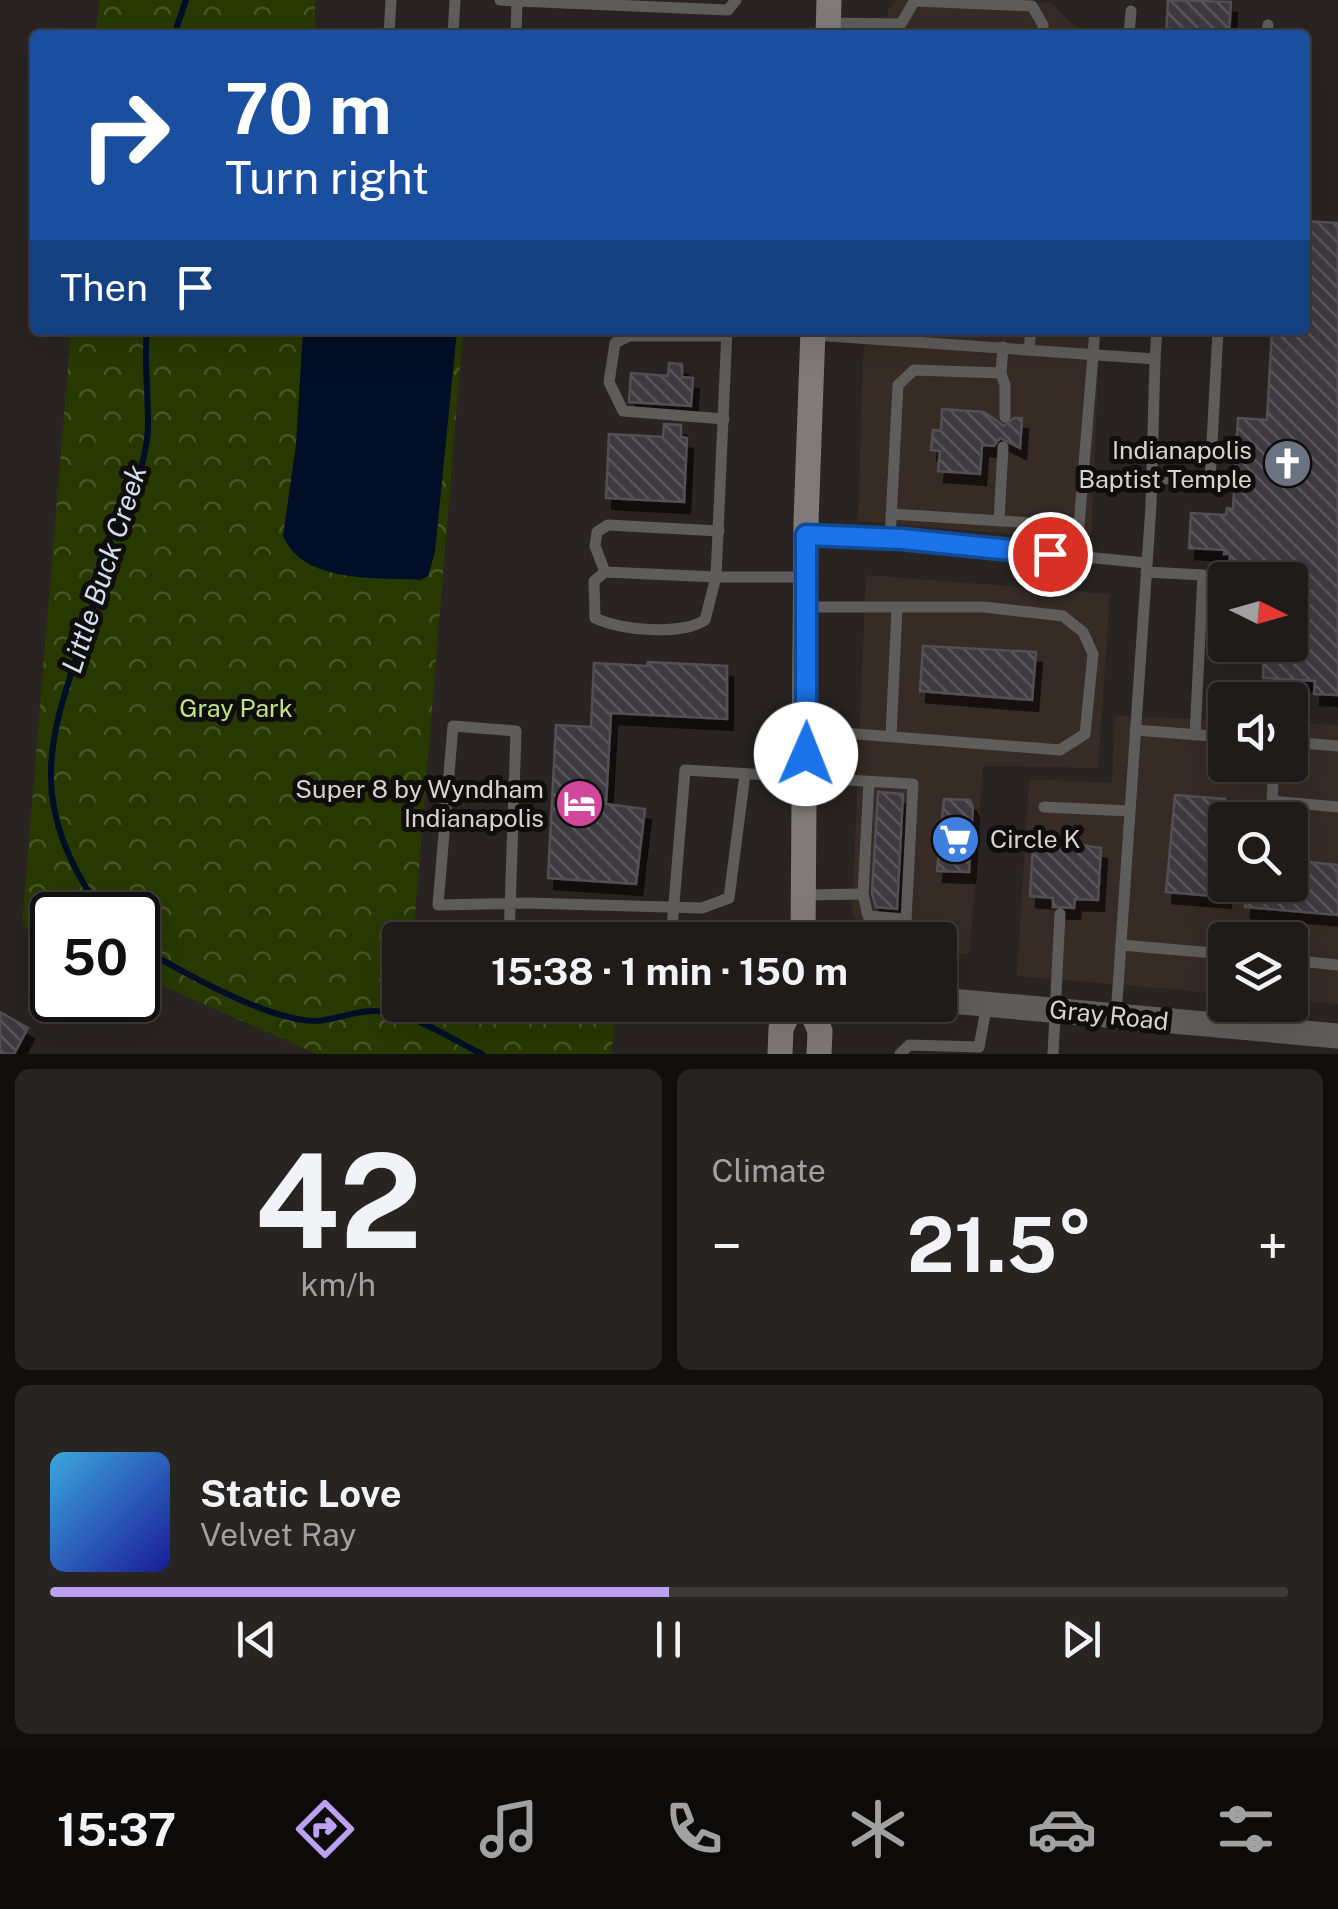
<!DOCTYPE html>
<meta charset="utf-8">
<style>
:root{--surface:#1f1b19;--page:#272422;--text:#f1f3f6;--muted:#a1a1a2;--line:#3c3938;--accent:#bca0f2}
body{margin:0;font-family:"Public Sans",sans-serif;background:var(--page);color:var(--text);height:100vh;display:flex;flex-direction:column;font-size:38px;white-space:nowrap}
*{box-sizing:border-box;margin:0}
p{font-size:32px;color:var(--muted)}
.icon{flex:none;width:55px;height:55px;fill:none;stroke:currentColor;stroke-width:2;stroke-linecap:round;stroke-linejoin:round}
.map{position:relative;height:1054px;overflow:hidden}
.side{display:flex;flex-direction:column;gap:15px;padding:15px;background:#110f0e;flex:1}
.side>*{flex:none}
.top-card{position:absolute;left:30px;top:30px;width:1280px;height:305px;border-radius:10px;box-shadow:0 10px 40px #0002,0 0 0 2px var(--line);background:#1a4fa0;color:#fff;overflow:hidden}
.needle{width:65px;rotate:95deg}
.tools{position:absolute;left:1208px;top:562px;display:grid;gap:20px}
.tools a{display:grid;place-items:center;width:100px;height:100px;border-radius:10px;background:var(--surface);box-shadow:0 10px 40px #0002,0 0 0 2px var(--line);font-size:50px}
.speed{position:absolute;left:30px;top:892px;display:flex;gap:20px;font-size:50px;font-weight:700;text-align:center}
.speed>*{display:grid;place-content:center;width:130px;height:130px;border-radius:50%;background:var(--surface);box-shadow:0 10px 40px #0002,0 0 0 2px var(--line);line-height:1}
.speed .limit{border:5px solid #111;border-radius:15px;background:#fff;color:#111}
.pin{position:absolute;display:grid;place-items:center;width:85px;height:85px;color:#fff;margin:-42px;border:5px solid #fff;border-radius:50%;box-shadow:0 2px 10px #0007}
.me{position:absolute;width:110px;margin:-55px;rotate:1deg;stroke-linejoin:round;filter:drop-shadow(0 0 8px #0008)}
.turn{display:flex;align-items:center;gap:35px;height:210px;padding:0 30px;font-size:45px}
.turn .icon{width:130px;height:130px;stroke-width:2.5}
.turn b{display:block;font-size:70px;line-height:85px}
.then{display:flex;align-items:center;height:95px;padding:0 30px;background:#0003;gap:20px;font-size:38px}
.big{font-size:75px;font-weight:700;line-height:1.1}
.side .widget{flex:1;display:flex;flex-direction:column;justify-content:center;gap:15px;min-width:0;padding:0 35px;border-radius:15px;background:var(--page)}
.side .dial{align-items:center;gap:0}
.dial b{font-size:130px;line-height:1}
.song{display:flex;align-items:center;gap:30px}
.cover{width:120px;height:120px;border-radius:15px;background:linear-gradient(135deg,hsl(200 70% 55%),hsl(240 70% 35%))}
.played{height:10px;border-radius:5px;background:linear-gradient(90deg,var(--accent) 50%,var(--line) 50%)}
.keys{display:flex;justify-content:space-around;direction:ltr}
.heat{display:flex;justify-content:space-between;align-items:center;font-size:55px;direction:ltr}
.side .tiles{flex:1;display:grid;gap:15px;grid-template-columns:1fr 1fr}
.widget:last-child{grid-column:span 2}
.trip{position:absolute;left:382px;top:922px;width:575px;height:100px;border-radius:10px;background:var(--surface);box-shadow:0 10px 40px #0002,0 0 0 2px var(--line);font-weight:700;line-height:100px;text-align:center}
.tabs{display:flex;height:160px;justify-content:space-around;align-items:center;background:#0c0b0a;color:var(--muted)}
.tabs .icon{width:70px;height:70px}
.tabs .current{color:var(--accent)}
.tabs b{font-size:45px;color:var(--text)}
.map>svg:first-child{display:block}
.built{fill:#362b25;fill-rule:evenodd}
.forest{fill:url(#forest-crowns)}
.water{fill:#000e27}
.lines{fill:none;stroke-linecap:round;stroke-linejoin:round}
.stream{stroke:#000e27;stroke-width:6}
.building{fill:url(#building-back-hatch);stroke:#524f54;stroke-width:2.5;filter:url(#shadow)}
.service{stroke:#5f5c5c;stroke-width:11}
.tertiary{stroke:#5f5c5c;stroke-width:25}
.secondary{stroke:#807b7a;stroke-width:25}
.route-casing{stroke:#114b97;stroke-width:25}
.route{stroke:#1a73e8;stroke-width:18}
.labels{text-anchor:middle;stroke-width:10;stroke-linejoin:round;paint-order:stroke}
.poi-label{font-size:25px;fill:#d7d3d2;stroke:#100e0d;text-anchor:end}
.park-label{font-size:25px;fill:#c0e482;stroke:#100e0d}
.street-label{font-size:25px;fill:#d7d3d2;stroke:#100e0d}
.water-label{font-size:28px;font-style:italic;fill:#d3e0f0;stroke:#100e0d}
</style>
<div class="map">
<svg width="1338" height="1054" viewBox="0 0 1338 1054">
<defs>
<pattern id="forest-crowns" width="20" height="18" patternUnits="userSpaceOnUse" patternTransform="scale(2.5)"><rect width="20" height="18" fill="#283900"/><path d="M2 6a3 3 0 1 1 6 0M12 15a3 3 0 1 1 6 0" fill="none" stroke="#465524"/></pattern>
<pattern id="building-back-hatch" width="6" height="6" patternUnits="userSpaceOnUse" patternTransform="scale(2.5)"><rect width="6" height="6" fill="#3e3b40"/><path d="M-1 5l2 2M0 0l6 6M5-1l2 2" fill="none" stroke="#59565b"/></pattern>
<filter id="shadow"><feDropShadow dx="6" dy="11" stdDeviation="0" flood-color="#0009"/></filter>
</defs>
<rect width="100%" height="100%" fill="#292421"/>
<g class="built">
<path d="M897,0L1051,3L1079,30V35H887L888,10Z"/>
<path d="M864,330H1100L1091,541L858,521Z"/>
<path d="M866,575L1110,594L1098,768L983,766L970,954H940V940H874L852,915Z"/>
<path d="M1115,716L1225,720V765H1290V723L1338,725V1004L1290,1000V940H1225V994L1017,976L1029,779L1112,783ZM1225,820H1290V885H1225Z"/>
</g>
<g class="forest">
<path d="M99,0H315V35H96Z"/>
<path d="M71,330H463L413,940H400V1005H617L611,1054H317L138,975V915H52V938L22,925Z"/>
</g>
<path class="water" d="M303,330H457L435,552L428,576L420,580C376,577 304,584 283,536L296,445Z"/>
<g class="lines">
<g class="stream">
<path d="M174,35L186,0"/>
<path d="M104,915C14,787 57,726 97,593C101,576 103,558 108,541C113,527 127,517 131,503C138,478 149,446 148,421C148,390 144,361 147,330"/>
<path d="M138,946C179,970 266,1020 314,1021C334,1021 355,1010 375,1011C414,1012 449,1038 482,1054"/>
</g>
</g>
<g class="building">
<path d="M1168,0L1231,2L1229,35H1166Z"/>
<path d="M1305,221L1338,223V695L1314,694L1315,681L1263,678L1264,645H1290V580L1229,578L1230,554H1224L1225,550L1189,548L1191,513L1226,515L1227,508L1233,509L1238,418L1267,420L1272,330H1305Z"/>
<path d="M669,363L682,364V377L693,378L691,406L629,402L631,373L668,376Z"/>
<path d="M942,409L984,412L1004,426L1014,418H1022L1020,448L1000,438L994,446L982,445L980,474L938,471L940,451L931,450L933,430L941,431Z"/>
<path d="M664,424L681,425V437L687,438L684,502L606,498L609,434L663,437Z"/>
<path d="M923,646L1036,652L1032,700L920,691Z"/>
<path d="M648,662L727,666V719L611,713L606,804L645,809L636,884L548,878L556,725L591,727L594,663L647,666Z"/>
<path d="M878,792L903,794L897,909L876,907L872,893Z"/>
<path d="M1175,795L1225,799L1219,861L1225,862V897L1166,892Z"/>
<path d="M944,799L970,800L973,807L969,872L937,871Z"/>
<path d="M1056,841L1101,848L1098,900L1075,899L1074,908L1053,907V898L1030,896L1033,845L1056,846Z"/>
<path d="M1290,860L1338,865V915L1245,907L1247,885H1290Z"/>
<path d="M0,1012L28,1028L14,1054H0Z"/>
</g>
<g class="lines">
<g class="service">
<path d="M500,0L517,1"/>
<path d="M915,1L1032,6L1043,25V35"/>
<path d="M828,23L901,24L915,0"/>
<path d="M389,35L391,0"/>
<path d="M453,35L455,0"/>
<path d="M516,35L517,1L728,10L736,0"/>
<path d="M1129,35L1131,11"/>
<path d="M1267,35L1268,25"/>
<path d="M727,330L716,577H806"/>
<path d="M814,335L1155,359L1151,506L1116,1016"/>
<path d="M1029,350L1031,330"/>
<path d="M1155,359L1157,330"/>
<path d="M1001,373L1005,385V417"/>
<path d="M724,419L623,411L609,382L615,343L629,336H727"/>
<path d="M1151,478L1210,481L1218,330"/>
<path d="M891,514L1079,526L1076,557"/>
<path d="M999,521L1003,447"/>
<path d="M1079,526L1095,330"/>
<path d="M805,535L902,539L1147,563"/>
<path d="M890,539L898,385L914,370L1001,373L1003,347"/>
<path d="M605,572L716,577L705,620C680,636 621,630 595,618L594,581Z"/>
<path d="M605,572L595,546L597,532L608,525L719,531"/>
<path d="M1146,572L1203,575L1195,735"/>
<path d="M806,730L1060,750L1085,734L1093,654L1083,632L1063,616L984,607H806"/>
<path d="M1135,730L1225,737"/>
<path d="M891,735L897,609"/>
<path d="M1290,742L1338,746"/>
<path d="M1274,765L1272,801L1338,807"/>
<path d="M1044,807L1130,811"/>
<path d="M863,894L869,782"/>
<path d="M805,895L863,894L868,916L906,919"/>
<path d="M509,940L516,731L453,726L438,905L527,903L702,908L729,898L745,774"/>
<path d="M671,940L685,770L913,784L905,940"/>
<path d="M1121,945L1225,954"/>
<path d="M1290,960L1338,965"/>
<path d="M900,1054L909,1045L979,1047L987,1004"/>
<path d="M1053,1054L1060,914"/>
</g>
<path class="tertiary" d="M940,1000L1338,1036"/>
<g class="secondary">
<path d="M828,35L829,0"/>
<path d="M803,940L806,522L813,330"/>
<path d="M809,1005L820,1031L819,1054"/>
<path d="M780,1054L781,1028L793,1005"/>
</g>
</g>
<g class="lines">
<defs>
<path id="route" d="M806,754V535L902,539L1050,554"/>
</defs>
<use href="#route" class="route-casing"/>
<use href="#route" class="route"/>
</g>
<defs>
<symbol id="church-disc" viewBox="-11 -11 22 22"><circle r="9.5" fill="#6b7280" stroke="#100e0d"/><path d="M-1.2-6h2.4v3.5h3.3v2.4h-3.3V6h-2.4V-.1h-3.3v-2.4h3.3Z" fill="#fff"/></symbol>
<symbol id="hotel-disc" viewBox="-11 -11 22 22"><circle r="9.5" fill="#d1479c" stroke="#100e0d"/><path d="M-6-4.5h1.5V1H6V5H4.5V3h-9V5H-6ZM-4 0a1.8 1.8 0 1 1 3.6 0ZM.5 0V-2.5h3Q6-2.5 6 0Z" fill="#fff"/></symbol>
<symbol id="supermarket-disc" viewBox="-11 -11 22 22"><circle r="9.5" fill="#3f7fe0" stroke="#100e0d"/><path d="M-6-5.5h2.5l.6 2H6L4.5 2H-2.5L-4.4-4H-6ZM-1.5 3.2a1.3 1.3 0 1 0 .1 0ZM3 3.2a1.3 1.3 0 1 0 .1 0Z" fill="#fff"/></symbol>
</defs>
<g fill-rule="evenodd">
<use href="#church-disc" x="1260" y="436" width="55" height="55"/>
<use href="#hotel-disc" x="552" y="776" width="55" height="55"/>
<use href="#supermarket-disc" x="928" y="812" width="55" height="55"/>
</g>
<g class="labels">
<g class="poi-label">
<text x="1252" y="459">Indianapolis<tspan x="1252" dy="29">Baptist Temple</tspan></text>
<text x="544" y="798">Super 8 by Wyndham<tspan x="544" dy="29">Indianapolis</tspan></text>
<text x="990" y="848" text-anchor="start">Circle K</text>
</g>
<g class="park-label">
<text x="236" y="717">Gray Park</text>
</g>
<g class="street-label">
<text transform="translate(1109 1015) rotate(6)" y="9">Gray Road</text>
</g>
<g class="water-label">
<text transform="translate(104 569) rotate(-72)" y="10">Little Buck Creek</text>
</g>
</g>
</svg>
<div class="tools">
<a><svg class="needle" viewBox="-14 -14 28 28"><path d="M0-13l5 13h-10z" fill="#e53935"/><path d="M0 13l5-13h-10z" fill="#a1a1a2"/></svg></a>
<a><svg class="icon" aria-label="sound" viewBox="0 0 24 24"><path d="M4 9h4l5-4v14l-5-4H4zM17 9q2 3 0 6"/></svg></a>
<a><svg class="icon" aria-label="search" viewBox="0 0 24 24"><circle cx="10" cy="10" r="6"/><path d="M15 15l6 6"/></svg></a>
<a><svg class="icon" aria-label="layers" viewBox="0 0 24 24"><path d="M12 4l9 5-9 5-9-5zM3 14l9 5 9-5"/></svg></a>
</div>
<div class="speed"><div class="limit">50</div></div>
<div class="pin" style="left:1050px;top:554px;background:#d93025"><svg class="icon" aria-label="arrive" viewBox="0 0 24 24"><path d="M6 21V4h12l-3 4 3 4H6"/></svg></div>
<svg class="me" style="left:806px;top:754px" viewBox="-20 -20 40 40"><circle r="19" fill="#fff"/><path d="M0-13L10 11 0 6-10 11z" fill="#1a73e8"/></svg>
<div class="trip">15:38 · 1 min · 150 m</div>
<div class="top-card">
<div class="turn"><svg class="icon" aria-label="right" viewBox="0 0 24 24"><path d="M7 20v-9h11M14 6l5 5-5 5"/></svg><div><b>70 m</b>Turn right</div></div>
<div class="then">Then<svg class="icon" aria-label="arrive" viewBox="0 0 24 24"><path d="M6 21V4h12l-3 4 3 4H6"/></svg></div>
</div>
</div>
<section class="side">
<div class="tiles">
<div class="widget dial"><b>42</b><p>km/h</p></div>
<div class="widget"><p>Climate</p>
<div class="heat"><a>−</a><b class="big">21.5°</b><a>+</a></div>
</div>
<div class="widget">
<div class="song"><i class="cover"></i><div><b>Static Love</b><p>Velvet Ray</p></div></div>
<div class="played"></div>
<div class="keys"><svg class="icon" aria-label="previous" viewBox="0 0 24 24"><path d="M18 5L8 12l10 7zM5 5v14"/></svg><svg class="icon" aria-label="pause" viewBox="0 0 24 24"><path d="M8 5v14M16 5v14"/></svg><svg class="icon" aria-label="next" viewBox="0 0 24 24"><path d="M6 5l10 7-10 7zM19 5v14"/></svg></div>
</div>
</div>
</section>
<nav class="tabs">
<b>15:37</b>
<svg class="icon current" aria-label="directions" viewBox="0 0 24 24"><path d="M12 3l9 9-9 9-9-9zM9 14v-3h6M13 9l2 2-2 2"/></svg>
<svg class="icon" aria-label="music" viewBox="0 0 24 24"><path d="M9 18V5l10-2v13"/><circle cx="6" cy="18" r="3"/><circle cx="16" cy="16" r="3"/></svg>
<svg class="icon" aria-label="phone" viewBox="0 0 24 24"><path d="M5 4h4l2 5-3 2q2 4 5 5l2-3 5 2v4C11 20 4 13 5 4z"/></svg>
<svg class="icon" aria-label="climate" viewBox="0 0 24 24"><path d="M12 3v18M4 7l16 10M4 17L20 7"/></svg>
<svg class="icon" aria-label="car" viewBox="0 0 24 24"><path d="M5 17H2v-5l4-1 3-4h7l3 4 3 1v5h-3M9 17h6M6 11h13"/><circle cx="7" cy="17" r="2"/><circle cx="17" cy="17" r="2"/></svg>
<svg class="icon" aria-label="filters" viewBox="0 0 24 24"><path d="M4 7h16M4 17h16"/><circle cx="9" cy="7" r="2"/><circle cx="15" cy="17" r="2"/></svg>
</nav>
